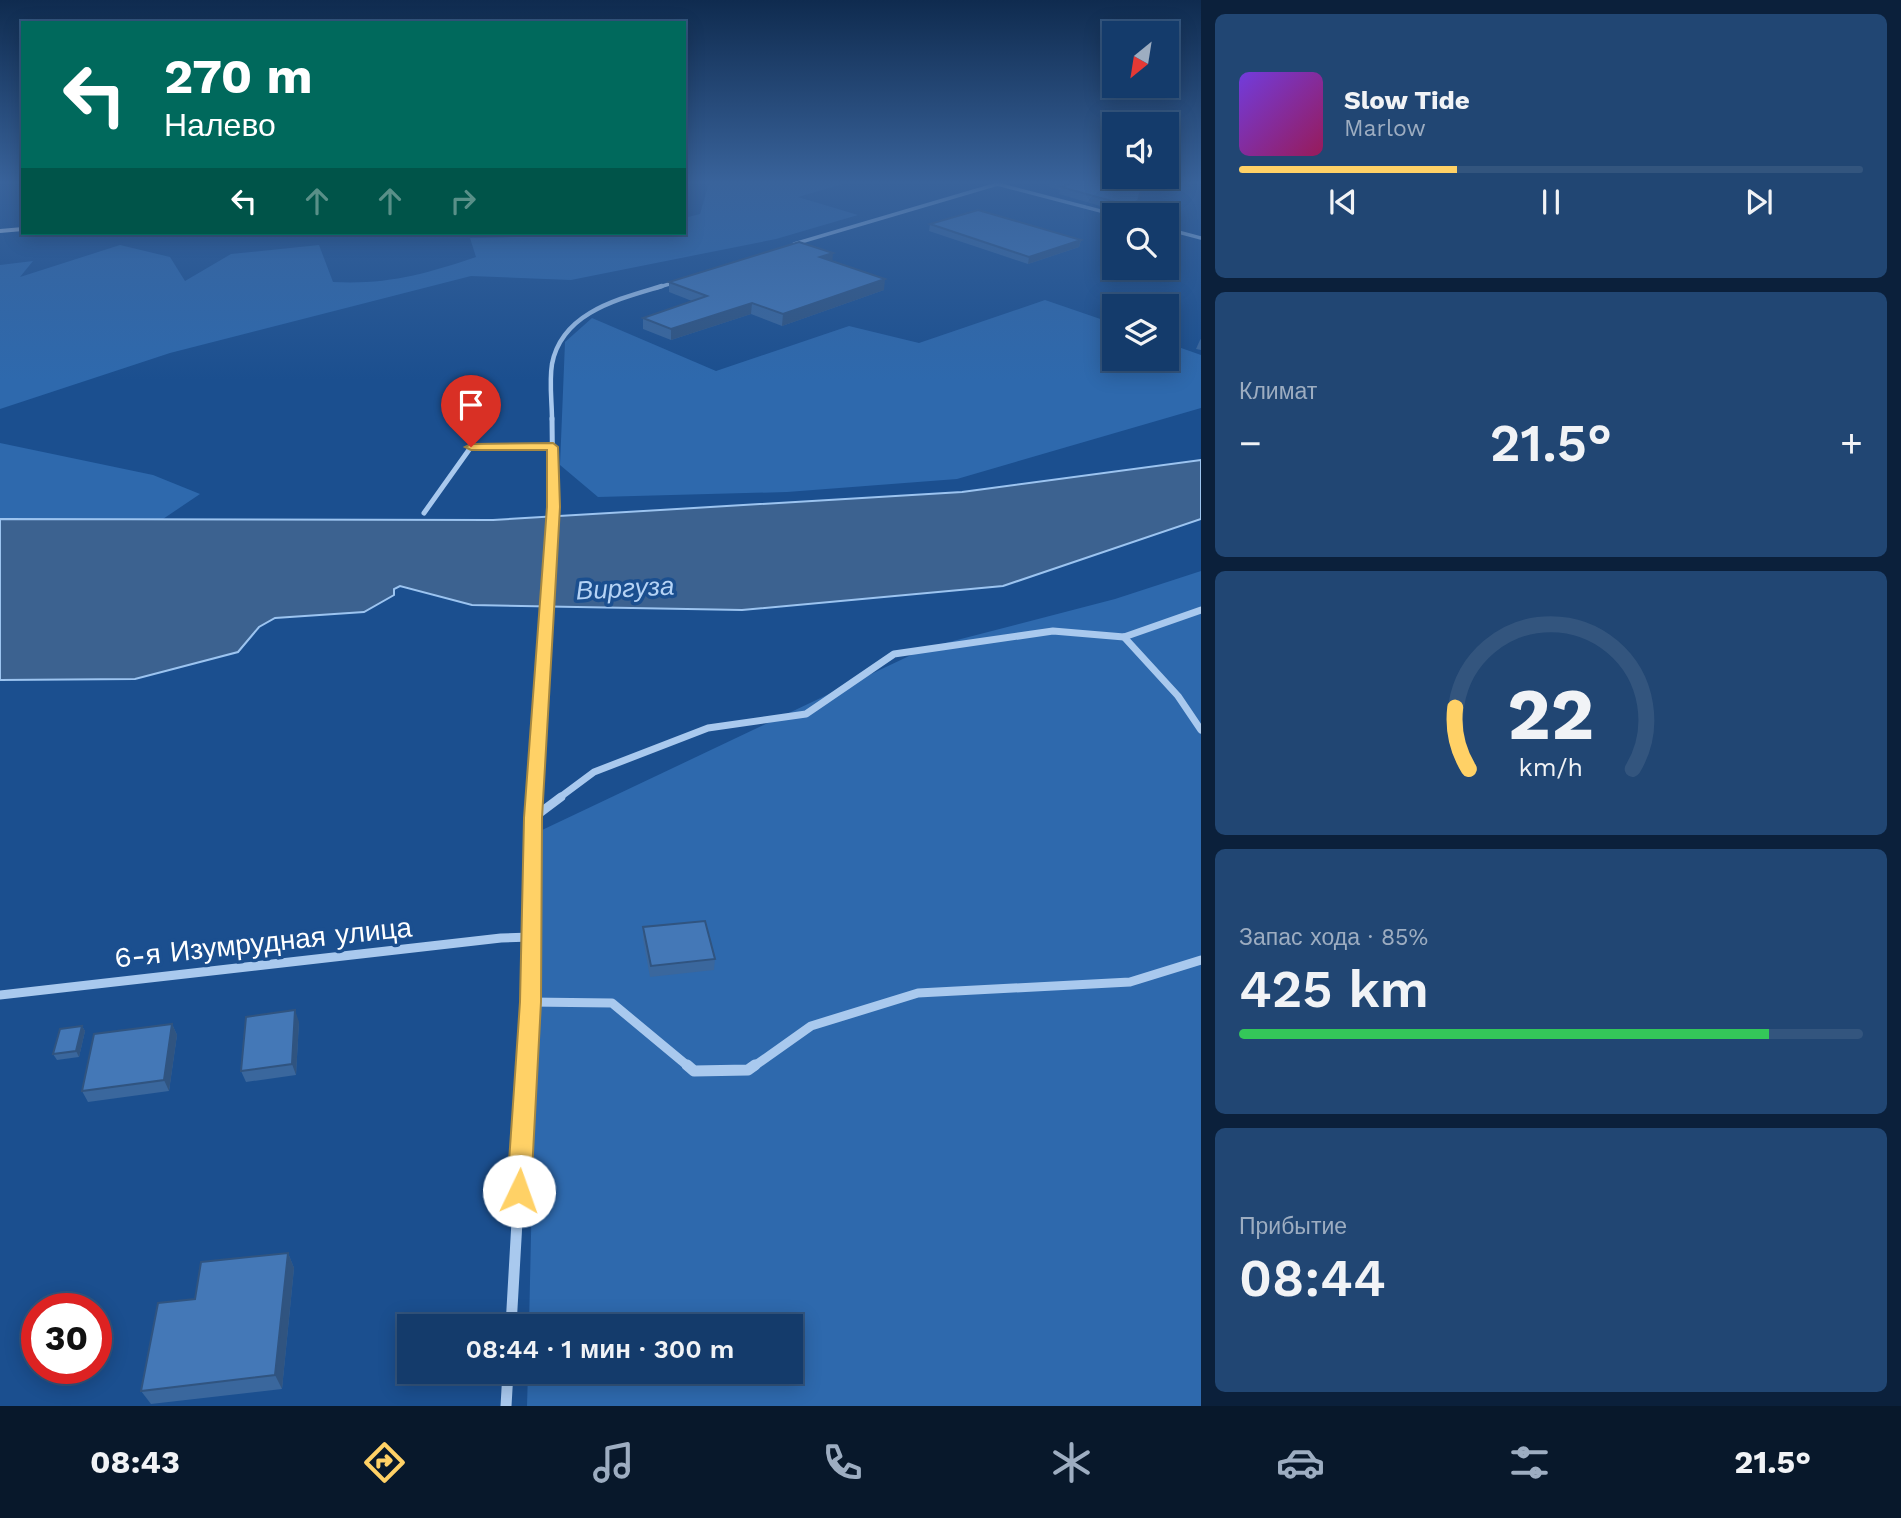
<!DOCTYPE html>
<html lang="ru">
<meta charset="utf-8">
<style>
:root{--surface:#143b6b;--page:#214673;--text:#f1f3f6;--muted:#9dadc1;--line:#33557e;--accent:#ffd166}
body{margin:0;font-family:"Work Sans",sans-serif;background:var(--page);color:var(--text);height:100vh;display:flex;flex-direction:column;font-size:26px;white-space:nowrap}
*{box-sizing:border-box;margin:0}
p{font-size:23px;color:var(--muted)}
.icon{flex:none;width:38px;height:38px;fill:none;stroke:currentColor;stroke-width:2;stroke-linecap:round;stroke-linejoin:round}
.map{position:relative;flex:1;overflow:hidden}
.sheet{display:flex;flex-direction:column;gap:14px;padding:14px;background:#0b203b;width:700px}
.sheet>*{flex:none}
.banner{position:absolute;left:21px;top:21px;width:665px;height:214px;border-radius:0px;box-shadow:0 4px 18px #0003,0 0 0 2px var(--line);background:#00695c;color:#fff;overflow:hidden}
.needle{width:46px;rotate:210deg}
.fabs{position:absolute;left:1102px;top:21px;display:grid;gap:14px}
.fabs a{display:grid;place-items:center;width:77px;height:77px;border-radius:0px;background:var(--surface);box-shadow:0 4px 18px #0003,0 0 0 2px var(--line);font-size:35px}
.speed{position:absolute;left:21px;top:1293px;display:flex;gap:14px;font-size:35px;font-weight:700;text-align:center}
.speed>*{display:grid;place-content:center;width:91px;height:91px;border-radius:50%;background:var(--surface);box-shadow:0 4px 18px #0003,0 0 0 2px var(--line);line-height:1}
.speed .limit{border:10px solid #d22;background:#fff;color:#111}
.pin{position:absolute;display:grid;place-items:center;width:60px;height:60px;color:#fff;margin:-72px -30px;border-radius:50% 50% 50% 0;rotate:-45deg;box-shadow:0 0 7px #0007}
.pin .icon{rotate:45deg}
.me{position:absolute;width:77px;margin:-38px;rotate:3deg;stroke-linejoin:round;filter:drop-shadow(0 0 5px #0008)}
.turn{display:flex;align-items:center;gap:24px;height:147px;padding:0 28px;font-size:32px}
.turn .icon{width:91px;height:91px;stroke-width:2.5}
.turn b{display:block;font-size:49px;line-height:60px}
.lanes{display:flex;align-items:center;height:66px;padding:0 28px;background:#0003;justify-content:center;gap:35px;direction:ltr}
.lanes .off{opacity:.35}
.big{font-size:52px;font-weight:600;line-height:1.1}
.sheet .card{flex:1;display:flex;flex-direction:column;justify-content:center;gap:10px;min-width:0;padding:0 24px;border-radius:10px;background:var(--page)}
.sheet .dial{align-items:center;gap:0}
.dial svg{height:182px;overflow:visible;fill:none;stroke:var(--line);stroke-width:7;stroke-linecap:round;text-anchor:middle}
.dial text{fill:var(--text);stroke:none}
.song{display:flex;align-items:center;gap:21px}
.cover{width:84px;height:84px;border-radius:10px;background:linear-gradient(135deg,hsl(260 70% 55%),hsl(330 70% 35%))}
.played{height:7px;border-radius:4px;background:linear-gradient(90deg,var(--accent) 35%,var(--line) 35%)}
.keys{display:flex;justify-content:space-around;direction:ltr}
.heat{display:flex;justify-content:space-between;align-items:center;font-size:38px;direction:ltr}
.charge{height:10px;border-radius:5px;background:linear-gradient(90deg,#34c759 85%,var(--line) 0)}
.trip{position:absolute;left:397px;top:1314px;width:406px;height:70px;border-radius:0px;background:var(--surface);box-shadow:0 4px 18px #0003,0 0 0 2px var(--line);font-weight:600;line-height:70px;text-align:center}
.menu{display:flex;height:112px;justify-content:space-around;align-items:center;background:#08182b;color:var(--muted)}
.menu .icon{width:49px;height:49px}
.menu .selected{color:var(--accent)}
.menu b{font-size:32px;color:var(--text)}
main{display:flex;flex:1;min-height:0}
.map>svg:first-child{display:block}
.green{fill:#2e69ad}
.water{fill:#3c6290;stroke:#9cc4f0;stroke-width:2}
.lines{fill:none;stroke-linecap:round;stroke-linejoin:round}
.minor-far5{stroke:#a9c9ee;stroke-width:3.5}
.minor-far4{stroke:#a9c9ee;stroke-width:4.5}
.minor-far3{stroke:#a9c9ee;stroke-width:5}
.minor-far2{stroke:#a9c9ee;stroke-width:7}
.minor-far1{stroke:#a9c9ee;stroke-width:9}
.minor{stroke:#a9c9ee;stroke-width:11}
.secondary{fill:#d6e6fa;fill-rule:evenodd}
.wall{fill:#3a679d}
.shaded-wall{fill:#305480}
.building{fill:#4478b7;stroke:#305480;stroke-width:2}
.route{fill:#ffd166;stroke:#a68842;stroke-width:2}
.labels{text-anchor:middle;stroke-width:7;stroke-linejoin:round;paint-order:stroke}
.water-label{font-size:26px;font-style:italic;fill:#b5d3f5;stroke:#1b4f8f}
.near-street-label{font-size:28px;fill:#fff;stroke:#1b4f8f}
</style>
<main>
<div class="map">
<svg width="1201" height="1406" viewBox="0 0 1201 1406">
<rect width="100%" height="100%" fill="#1b4f8f"/>
<g class="green">
<path d="M709,183H846L798,197L858,215L776,239L571,280L471,276L170,353L0,409V265L33,261L20,277L120,245L170,257L185,281L231,254L319,245L333,282C386,285 426,274 476,257L470,238C542,237 613,233 684,233V218L700,214Z"/>
<path d="M1045,300L1115,324V359H1167V343L1201,355V408L957,479L787,492L598,497L560,465L565,342L592,318L716,371L849,326L919,343Z"/>
<path d="M0,443L153,475L200,494L163,519H0Z"/>
<path d="M1201,571V1406H527L528,1372H791V1326H529L540,831L926,648L1115,599Z"/>
</g>
<path class="water" d="M1201,460V519L1003,586L742,610L472,605L400,586L394,589V595L364,612L275,618L259,627L238,652L135,679L0,680V519L493,520L962,492Z"/>
<g class="lines">
<g class="minor-far5">
<path d="M997,184L1116,215"/>
<path d="M1167,229L1201,238"/>
<path d="M794,244L1001,183"/>
<path d="M656,288L676,282"/>
</g>
<path class="minor-far4" d="M552,420C552,402 549,382 552,364C562,312 619,299 662,286"/>
<g class="minor-far3">
<path d="M424,513L471,447H553"/>
<path d="M548,587L553,507L552,418"/>
</g>
<g class="minor-far2">
<path d="M1124,637L1178,696L1201,730"/>
<path d="M534,798L548,585"/>
<path d="M559,798L594,772L708,728L806,714L894,654L1053,631L1124,637L1201,610"/>
</g>
<g class="minor-far1">
<path d="M533,818L561,797"/>
<path d="M0,995L501,938L531,937"/>
<path d="M530,1002L612,1003L689,1067"/>
<path d="M526,1067L534,797"/>
<path d="M753,1067L811,1026L918,993L1130,982L1201,960"/>
</g>
<g class="minor">
<path d="M687,1065L694,1071L748,1070L755,1065"/>
<path d="M511,1326L526,1065"/>
<path d="M506,1406L508,1372"/>
</g>
<path class="secondary" d="M23,227V231L0,233V229Z"/>
</g>
<g class="wall">
<path d="M1050,183H1143L1136,209L1124,213L1059,194L1060,190L1049,187Z"/>
<path d="M930,224L1081,240L1079,247L1028,264L929,231Z"/>
<path d="M832,261L884,290L782,326L751,314L671,340L643,329V318L692,301L669,292V282Z"/>
<path d="M1201,339V350L1196,349L1200,340Z"/>
<path d="M643,927L715,959L714,970L650,977L643,939Z"/>
<path d="M299,1022L296,1075L246,1082L241,1071Z"/>
<path d="M172,1024L177,1035L169,1091L88,1102L82,1091Z"/>
<path d="M82,1026L85,1031L79,1057L57,1060L53,1054Z"/>
<path d="M288,1253L294,1268L282,1389L151,1404L141,1391L195,1299Z"/>
</g>
<g class="shaded-wall">
<path d="M1138,201L1136,209L1124,213L1126,205Z"/>
<path d="M1081,240L1079,247L1028,264L1029,257Z"/>
<path d="M833,253L832,264L820,257Z"/>
<path d="M885,279L884,290L782,326L783,314Z"/>
<path d="M752,303L751,314L671,340V329Z"/>
<path d="M295,1010L299,1022L296,1075L292,1064Z"/>
<path d="M172,1024L177,1035L169,1091L164,1080Z"/>
<path d="M82,1026L85,1031L79,1057L76,1051Z"/>
<path d="M288,1253L294,1268L282,1389L275,1375Z"/>
</g>
<g class="building">
<path d="M1064,183H1143L1138,201L1126,205L1061,187L1070,184Z"/>
<path d="M978,210L1081,240L1029,257L930,224Z"/>
<path d="M799,242L833,253L820,257L885,279L783,314L752,303L671,329L643,318L707,296L669,282Z"/>
<path d="M705,921L715,959L651,966L643,927Z"/>
<path d="M295,1010L292,1064L241,1071L246,1017Z"/>
<path d="M172,1024L164,1080L82,1091L94,1034Z"/>
<path d="M82,1026L76,1051L53,1054L60,1029Z"/>
<path d="M288,1253L275,1375L141,1391L158,1303L195,1299L201,1262Z"/>
</g>
<linearGradient id="sky" x2="0" y2="1"><stop stop-color="#0f2b4f"/><stop offset="0.48" stop-color="#39639b"/><stop offset="1" stop-color="#39639b" stop-opacity="0"/></linearGradient>
<rect width="1201" height="380" fill="url(#sky)"/>
<path class="route" d="M553,443L558,447L560,507L542,818L541,1002L531,1191L528,1200L519,1203L510,1200L507,1191L520,1002L524,818L547,507V450H471L465,447L471,444Z"/>
<g class="labels">
<g class="water-label">
<text transform="translate(625 588) rotate(-3)" y="9">Виргуза</text>
</g>
<g class="near-street-label">
<text transform="translate(263 942) rotate(-6)" y="10">6-я Изумрудная улица</text>
</g>
</g>
</svg>
<div class="fabs">
<a><svg class="needle" viewBox="-14 -14 28 28"><path d="M0-13l5 13h-10z" fill="#e53935"/><path d="M0 13l5-13h-10z" fill="#9dadc1"/></svg></a>
<a><svg class="icon" aria-label="sound" viewBox="0 0 24 24"><path d="M4 9h4l5-4v14l-5-4H4zM17 9q2 3 0 6"/></svg></a>
<a><svg class="icon" aria-label="search" viewBox="0 0 24 24"><circle cx="10" cy="10" r="6"/><path d="M15 15l6 6"/></svg></a>
<a><svg class="icon" aria-label="layers" viewBox="0 0 24 24"><path d="M12 4l9 5-9 5-9-5zM3 14l9 5 9-5"/></svg></a>
</div>
<div class="speed"><div class="limit">30</div></div>
<div class="pin" style="left:471px;top:447px;background:#d93025"><svg class="icon" aria-label="arrive" viewBox="0 0 24 24"><path d="M6 21V4h12l-3 4 3 4H6"/></svg></div>
<svg class="me" style="left:519px;top:1191px" viewBox="-20 -20 40 40"><circle r="19" fill="#fff"/><path d="M0-13L10 11 0 6-10 11z" fill="#ffd166"/></svg>
<div class="trip">08:44 · 1 мин · 300 m</div>
<div class="banner">
<div class="turn"><svg class="icon" aria-label="left" viewBox="0 0 24 24"><path d="M17 20v-9H6M10 6l-5 5 5 5"/></svg><div><b>270 m</b>Налево</div></div>
<div class="lanes"><svg class="icon" aria-label="left" viewBox="0 0 24 24"><path d="M17 20v-9H6M10 6l-5 5 5 5"/></svg><svg class="icon off" aria-label="ahead" viewBox="0 0 24 24"><path d="M12 20V5M6 11l6-6 6 6"/></svg><svg class="icon off" aria-label="ahead" viewBox="0 0 24 24"><path d="M12 20V5M6 11l6-6 6 6"/></svg><svg class="icon off" aria-label="right" viewBox="0 0 24 24"><path d="M7 20v-9h11M14 6l5 5-5 5"/></svg></div>
</div>
</div>
<section class="sheet">
<div class="card">
<div class="song"><i class="cover"></i><div><b>Slow Tide</b><p>Marlow</p></div></div>
<div class="played"></div>
<div class="keys"><svg class="icon" aria-label="previous" viewBox="0 0 24 24"><path d="M18 5L8 12l10 7zM5 5v14"/></svg><svg class="icon" aria-label="pause" viewBox="0 0 24 24"><path d="M8 5v14M16 5v14"/></svg><svg class="icon" aria-label="next" viewBox="0 0 24 24"><path d="M6 5l10 7-10 7zM19 5v14"/></svg></div>
</div>
<div class="card"><p>Климат</p>
<div class="heat"><a>−</a><b class="big">21.5°</b><a>+</a></div>
</div>
<div class="card dial"><svg viewBox="0 0 100 80">
<path d="M14 69A42 42 0 1 1 86 69"/>
<path d="M14 69A42 42 0 0 1 8 42" stroke="#ffd166"/>
<text x="50" y="56" font-size="32" font-weight="700">22</text>
<text x="50" y="72" font-size="11">km/h</text>
</svg></div>
<div class="card"><p>Запас хода · 85%</p><b class="big">425 km</b><div class="charge"></div></div>
<div class="card"><p>Прибытие</p><b class="big">08:44</b></div>
</section>
</main>
<nav class="menu">
<b>08:43</b>
<svg class="icon selected" aria-label="directions" viewBox="0 0 24 24"><path d="M12 3l9 9-9 9-9-9zM9 14v-3h6M13 9l2 2-2 2"/></svg>
<svg class="icon" aria-label="music" viewBox="0 0 24 24"><path d="M9 18V5l10-2v13"/><circle cx="6" cy="18" r="3"/><circle cx="16" cy="16" r="3"/></svg>
<svg class="icon" aria-label="phone" viewBox="0 0 24 24"><path d="M5 4h4l2 5-3 2q2 4 5 5l2-3 5 2v4C11 20 4 13 5 4z"/></svg>
<svg class="icon" aria-label="climate" viewBox="0 0 24 24"><path d="M12 3v18M4 7l16 10M4 17L20 7"/></svg>
<svg class="icon" aria-label="car" viewBox="0 0 24 24"><path d="M5 17H2v-5l4-1 3-4h7l3 4 3 1v5h-3M9 17h6M6 11h13"/><circle cx="7" cy="17" r="2"/><circle cx="17" cy="17" r="2"/></svg>
<svg class="icon" aria-label="filters" viewBox="0 0 24 24"><path d="M4 7h16M4 17h16"/><circle cx="9" cy="7" r="2"/><circle cx="15" cy="17" r="2"/></svg>
<b>21.5°</b>
</nav>
